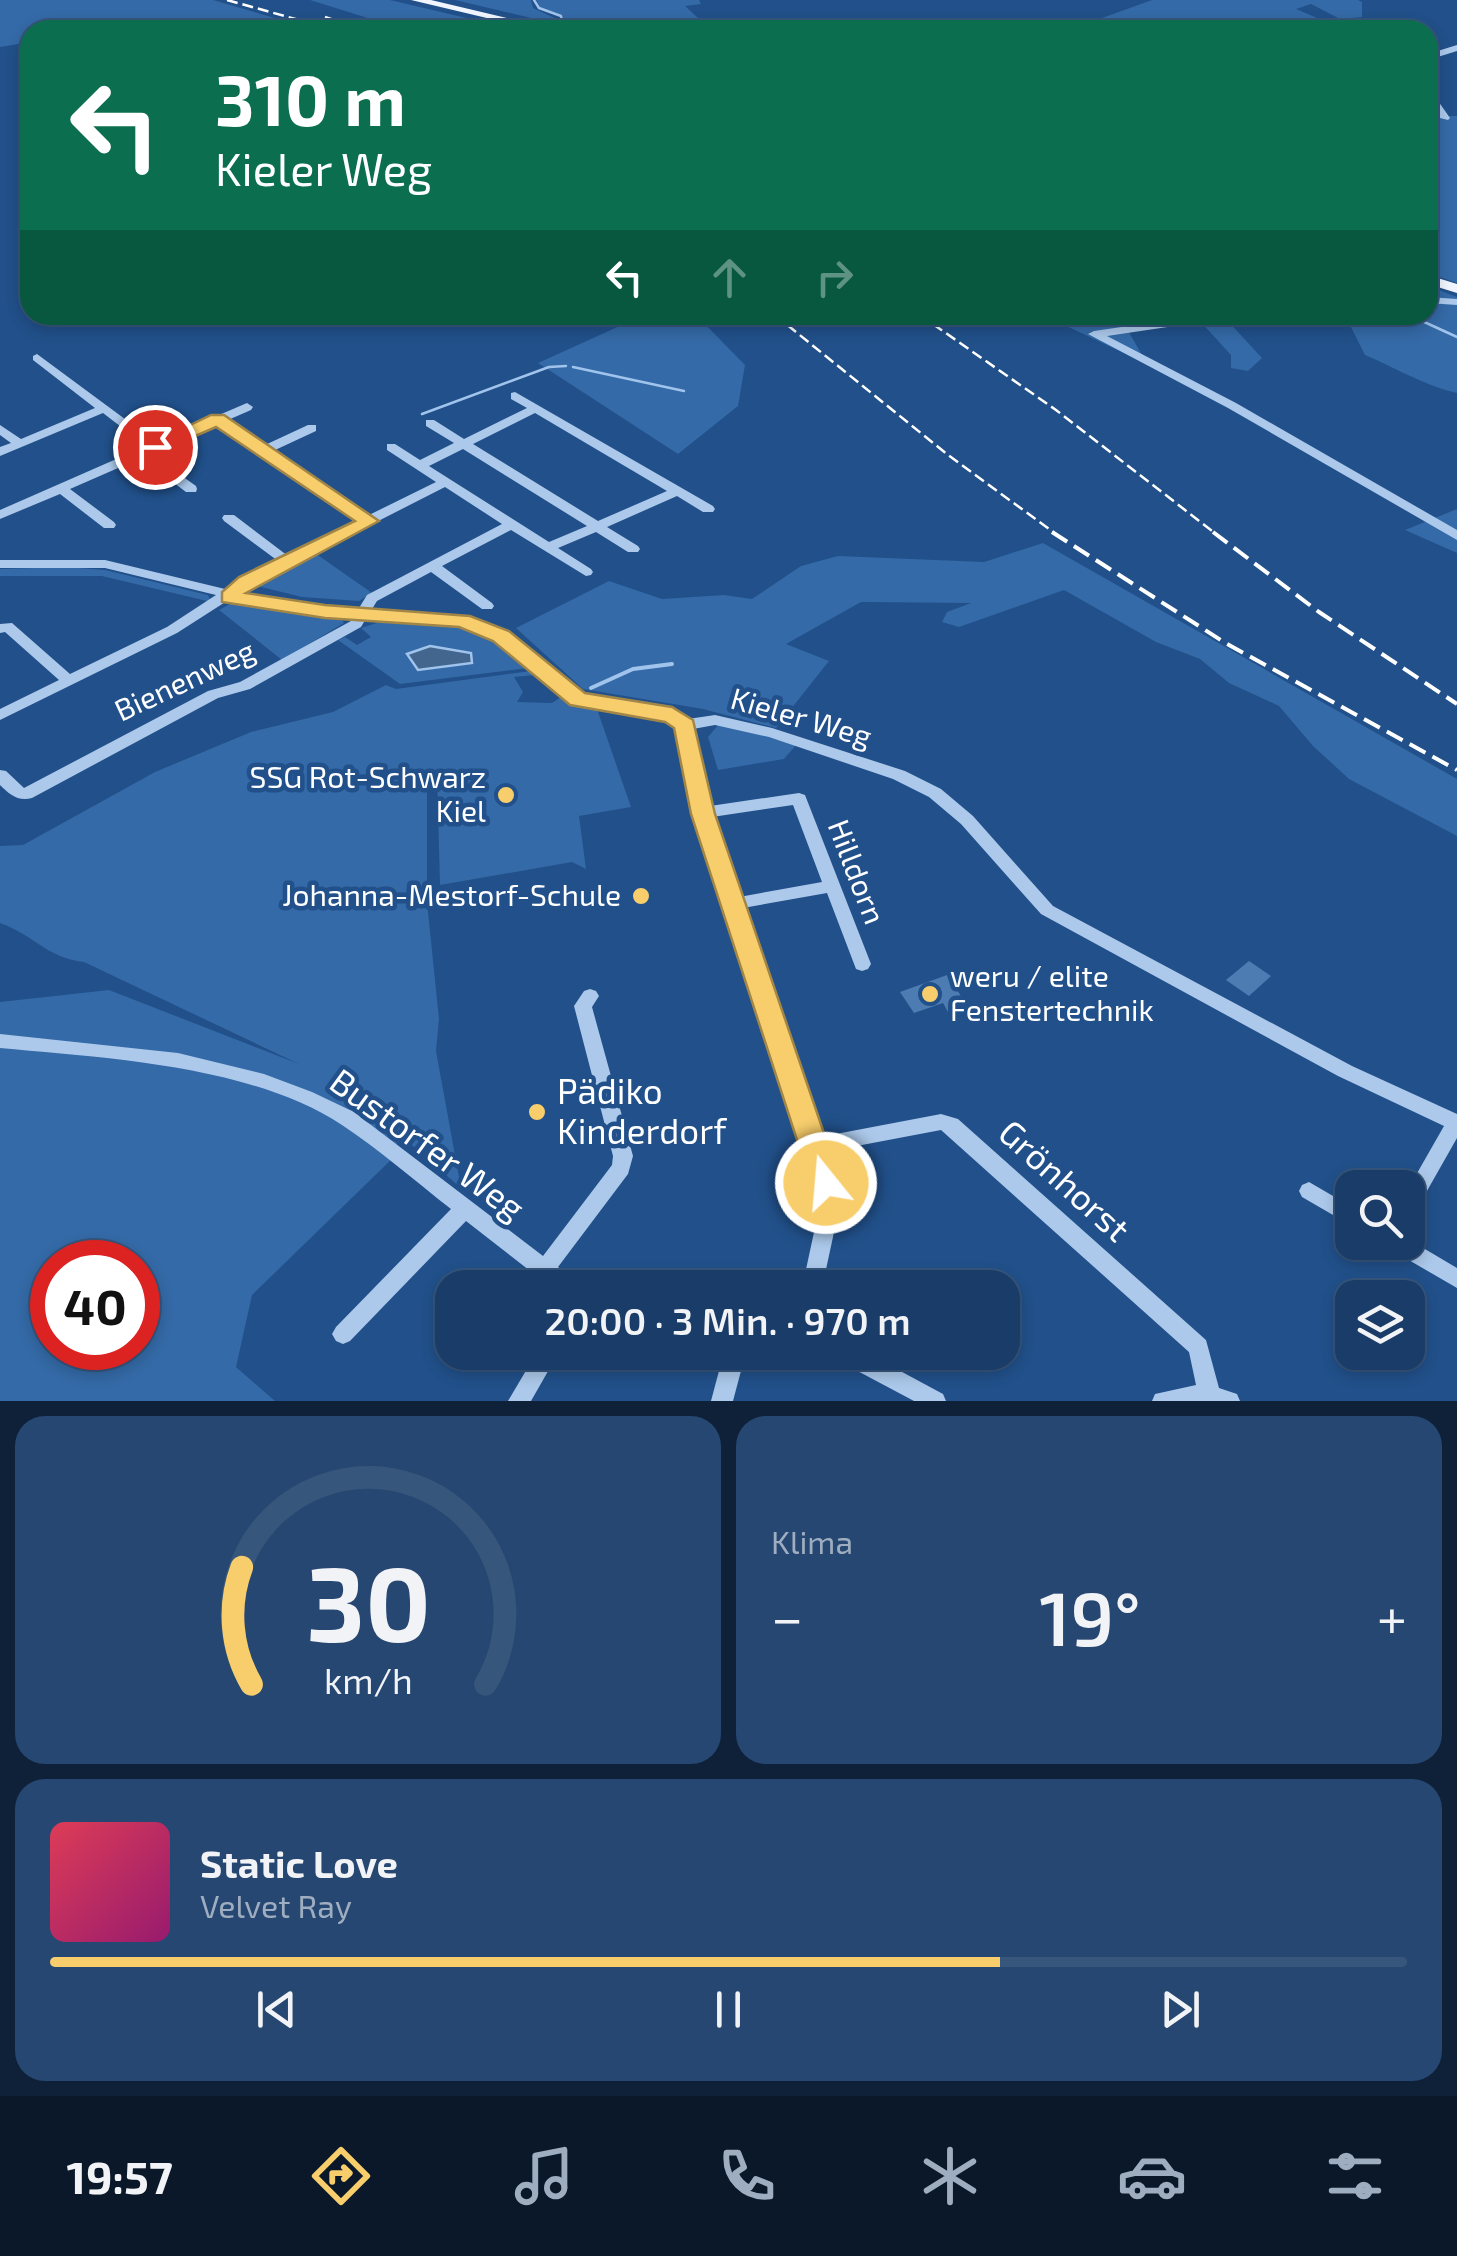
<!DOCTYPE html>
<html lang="de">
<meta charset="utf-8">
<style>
:root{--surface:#193c68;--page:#264771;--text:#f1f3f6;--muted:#9fadc0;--line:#37567c;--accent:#f8ce6d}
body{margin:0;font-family:"Exo 2",sans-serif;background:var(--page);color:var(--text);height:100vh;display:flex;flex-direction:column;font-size:38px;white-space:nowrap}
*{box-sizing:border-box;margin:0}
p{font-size:32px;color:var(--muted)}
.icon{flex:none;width:55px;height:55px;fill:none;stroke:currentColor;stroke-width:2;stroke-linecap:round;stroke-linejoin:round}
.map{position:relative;height:1401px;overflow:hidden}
.sheet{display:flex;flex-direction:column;gap:15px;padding:15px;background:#0e2139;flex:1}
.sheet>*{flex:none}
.banner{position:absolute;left:20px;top:20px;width:1418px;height:305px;border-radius:30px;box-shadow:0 5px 15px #0003,0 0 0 2px var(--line);background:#0b6e4f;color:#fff;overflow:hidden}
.controls{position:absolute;left:1335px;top:1170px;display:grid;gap:20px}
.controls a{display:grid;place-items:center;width:90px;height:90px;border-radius:20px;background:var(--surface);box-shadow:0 5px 15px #0003,0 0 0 2px var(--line);font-size:50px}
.speed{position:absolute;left:30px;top:1240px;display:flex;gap:20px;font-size:50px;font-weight:700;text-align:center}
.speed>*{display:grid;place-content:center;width:130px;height:130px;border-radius:50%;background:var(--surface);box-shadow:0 5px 15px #0003,0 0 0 2px var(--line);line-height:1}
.speed .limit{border:15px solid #d22;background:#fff;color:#111}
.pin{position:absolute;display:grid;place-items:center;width:85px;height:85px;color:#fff;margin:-42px;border:5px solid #fff;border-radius:50%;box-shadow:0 2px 10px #0007}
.me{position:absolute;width:110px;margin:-55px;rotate:343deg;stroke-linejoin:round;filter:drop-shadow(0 0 8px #0008)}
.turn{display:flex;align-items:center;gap:35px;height:210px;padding:0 30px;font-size:45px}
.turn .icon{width:130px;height:130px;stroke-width:2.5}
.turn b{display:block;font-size:70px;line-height:85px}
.lanes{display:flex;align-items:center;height:95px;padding:0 30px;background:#0003;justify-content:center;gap:50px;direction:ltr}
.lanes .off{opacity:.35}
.big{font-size:75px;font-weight:600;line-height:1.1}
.sheet .widget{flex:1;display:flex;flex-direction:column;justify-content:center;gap:15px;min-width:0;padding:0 35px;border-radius:30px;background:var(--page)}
.sheet .dial{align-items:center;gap:0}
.dial svg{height:260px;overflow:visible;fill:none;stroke:var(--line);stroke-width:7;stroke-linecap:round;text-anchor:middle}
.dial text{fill:var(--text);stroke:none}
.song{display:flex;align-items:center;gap:30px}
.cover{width:120px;height:120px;border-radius:15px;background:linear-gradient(135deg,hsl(350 70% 55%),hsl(320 70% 35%))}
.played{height:10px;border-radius:5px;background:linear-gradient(90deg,var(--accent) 70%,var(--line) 70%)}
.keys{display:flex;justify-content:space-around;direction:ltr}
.heat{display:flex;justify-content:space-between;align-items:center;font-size:55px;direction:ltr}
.sheet .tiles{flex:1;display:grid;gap:15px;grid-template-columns:1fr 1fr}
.widget:last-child{grid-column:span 2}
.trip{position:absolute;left:435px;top:1270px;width:585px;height:100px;border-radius:30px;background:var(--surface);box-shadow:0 5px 15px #0003,0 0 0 2px var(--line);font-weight:600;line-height:100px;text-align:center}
.tabs{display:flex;height:160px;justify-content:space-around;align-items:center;background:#0a182a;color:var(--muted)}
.tabs .icon{width:70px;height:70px}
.tabs .current{color:var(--accent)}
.tabs b{font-size:45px;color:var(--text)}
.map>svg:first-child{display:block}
.green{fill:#346aa7;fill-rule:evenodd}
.water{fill:#43668f;stroke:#a0c4ec;stroke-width:2.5}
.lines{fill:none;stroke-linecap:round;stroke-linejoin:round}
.stream-far1{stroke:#a0c4ec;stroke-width:2.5}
.stream{stroke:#a0c4ec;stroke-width:4}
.building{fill:#4d7cb3}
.minor{fill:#acc9eb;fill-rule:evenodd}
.major{fill:#f1f6fe;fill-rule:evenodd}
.rail-far1{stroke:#fff;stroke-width:2.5;stroke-dasharray:11 5;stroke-linecap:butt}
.rail{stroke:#fff;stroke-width:4;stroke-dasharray:18 8;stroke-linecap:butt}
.route{fill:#f8ce6d;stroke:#a18647;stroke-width:2.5}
.poi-dot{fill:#f8ce6d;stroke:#21508a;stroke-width:4}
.labels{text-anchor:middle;stroke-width:9;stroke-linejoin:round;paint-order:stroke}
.street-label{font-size:30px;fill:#fff;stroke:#21508a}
.poi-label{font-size:30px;fill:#fff;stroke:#21508a;text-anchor:end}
.near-poi-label{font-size:35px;fill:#fff;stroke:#21508a;text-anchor:start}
.near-street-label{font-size:35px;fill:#fff;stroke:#21508a}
</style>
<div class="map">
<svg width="1457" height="1401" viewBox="0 0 1457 1401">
<rect width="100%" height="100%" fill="#21508a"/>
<g class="green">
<path d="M0,0H213L316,30H30V42L0,47Z"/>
<path d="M310,0H390L518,30H406Z"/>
<path d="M455,0H531L533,8L559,20L556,24Z"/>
<path d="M536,0H699L701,4L685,6L711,30H591L566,24L562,15L541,8Z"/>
<path d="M1152,0H1358L1362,2V17L1340,19L1311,4L1296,9L1336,26L1321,30H1103L1097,26L1102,18Z"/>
<path d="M1428,116H1457V283L1428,273Z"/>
<path d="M1428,286L1457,297V393C1425,386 1396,368 1365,355L1345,315H1428Z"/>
<path d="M644,315H696L745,365L738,406L678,454L538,363Z"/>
<path d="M1043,315H1125V325L1147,364Z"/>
<path d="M1225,318L1262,358L1248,371L1231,368V355L1200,321Z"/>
<path d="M1457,509V553L1405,530Z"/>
<path d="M1043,543L1457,779V836L1349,779L1313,746L1279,706L1229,683L1200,659L1156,642L1064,590L959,627L942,622L947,612L971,603L861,602L786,644L829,661L776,728L703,709L583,689L516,628L609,581L662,599L724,595L752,599L801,566L838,556L984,562Z"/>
<path d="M315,553L372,593L359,601L302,597L249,584Z"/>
<path d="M66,567L105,570L208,595L211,602L102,576H0V569Z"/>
<path d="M230,604L341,618L344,623L282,660L219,610Z"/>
<path d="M392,618C450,623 488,621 529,668L400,684L338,640L345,637L357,645L371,637L361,628Z"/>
<path d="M531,671L535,675L514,677L523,692L517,702L552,703L561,697L597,709L631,807L579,816L586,869L572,862L440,885L437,773L427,772V902L439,1019L436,1051L461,1188L398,1133L395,1156L252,1295L236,1367L275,1401H0V1002L109,990L299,1064L84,962C45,957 36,936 0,923V846L23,845L155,772L251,732L333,712L386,685L396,689ZM52,1262H138V1348H52Z"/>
<path d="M719,724L797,744L784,759L718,770L708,737Z"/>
</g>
<path class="water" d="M430,646L471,653L472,663L418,670L407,654Z"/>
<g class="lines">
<g class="stream-far1">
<path d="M534,0L539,8L561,16L563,24"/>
<path d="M1409,315L1457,337"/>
<path d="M573,367L684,391"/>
<path d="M422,414L549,367L566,366"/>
</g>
<path class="stream" d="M591,688L633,669L672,664"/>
</g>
<g class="building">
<path d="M1249,961L1271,976L1249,996L1226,980Z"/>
<path d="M947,975L961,996L956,998L962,1007L948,1012L943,1003L914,1013L900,992Z"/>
</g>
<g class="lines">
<g class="minor">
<path d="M1457,45V51L1428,60V54Z"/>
<path d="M1428,90L1431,91L1450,118L1448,120L1440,118L1428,99Z"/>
<path d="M1428,297L1457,299V305L1428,303Z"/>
<path d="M1204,315H1234L1228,318L1107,336L1236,403L1457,530V540L1228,408L1088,334L1094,331Z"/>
<path d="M37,354L156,442L247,403L253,407L251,410L228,420L265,445L308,425H316V431L273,451L369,515L436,482L387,450V444H395L420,460L454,443L426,426V420H434L464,439L527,408L511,399V393L515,392L713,506L715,509L713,512H703L677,496L607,527L638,546L640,549L638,552H628L596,532L558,548L591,569L593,572L591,575L586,576L511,530L442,566L492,603L494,606L492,609H482L431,572L377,601L372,609L468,618L506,633L582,696L672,710L688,719L715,715L772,728L905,771L941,789L973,816L1053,906L1352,1066L1457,1114V1138L1415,1212L1408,1214V1189L1444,1126L1338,1076L1041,914L961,824L929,797L893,779L769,737L715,725L693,729L710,806L799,793L805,795L871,964L868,969L862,971L856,969L827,893L743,908L820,1137L941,1114L958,1119L1206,1340L1219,1388L1237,1394L1240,1401H1152L1155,1394L1196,1385L1189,1352L941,1130L825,1152L836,1183V1223L822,1288H802L816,1223V1183L695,813L678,727L668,719L573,703L496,639L461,625L367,617L361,627L250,689L218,698L32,798C18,802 9,794 0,785V770L6,771L24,788L208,691L240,682L351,621L354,616L269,608L230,599L177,633L0,720V709L59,680L5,632L0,633V624L12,623L70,674L167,627L216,595L105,568H0V560H105L225,589L278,561L224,521L222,518L224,515H234L288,556L359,520L218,424L151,454L196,486L197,489L196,492H186L141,458L70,489L114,522L116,525L114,528H104L60,494L0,519V510L146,446L103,413L0,456V447L11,443L0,435V425L21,439L95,408L33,360V356ZM535,413L667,491L598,521L473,444ZM463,449L587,526L549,542L429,466ZM445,487L502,524L367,595L359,608L269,600L239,592ZM793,805L822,882L739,897L712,817Z"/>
<path d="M590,989L596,991L599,996L592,1007L633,1156L628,1174L558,1267L576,1281L579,1288H552L466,1221L350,1341L343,1344L336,1341L332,1334L336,1327L451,1209C415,1181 380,1150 342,1125C251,1065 106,1058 0,1048V1034L178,1053L264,1074L312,1092L354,1112L543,1256L612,1165L613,1156L574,1006L584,991Z"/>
<path d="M1309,1182L1352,1207V1226L1302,1197L1299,1191L1302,1185Z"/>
<path d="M1408,1239L1457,1268V1288L1388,1248L1385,1242H1408Z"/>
<path d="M537,1352H559L531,1401H508Z"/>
<path d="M724,1352H746L733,1401H711Z"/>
<path d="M833,1352H865L943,1394L946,1401H914L835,1359Z"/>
</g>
<g class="major">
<path d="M411,0H431L558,30H537Z"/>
<path d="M1428,275L1457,284V293L1428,284Z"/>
</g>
<g class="rail-far1">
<path d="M227,0L335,30"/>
<path d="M325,17L366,30"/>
<path d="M775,315L948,455L1056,534"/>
<path d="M920,315L1056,410L1216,534"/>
</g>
<g class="rail">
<path d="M1052,532L1227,644L1457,770"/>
<path d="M1213,532L1319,612L1457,704"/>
</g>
</g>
<path class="route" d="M211,415H224L379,521L246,593L325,605L470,616L509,631L585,693L672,707L693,720L715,814L841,1183L837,1192L826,1196L815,1192L811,1183L691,814L674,728L665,722L570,705L493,641L459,627L325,618L222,602V592L239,577L355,521L216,427L161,451L145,447Z"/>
<g class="poi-dot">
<circle cx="506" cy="795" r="10"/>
<circle cx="641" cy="896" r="10"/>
<circle cx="930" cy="994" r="10"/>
<circle cx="537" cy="1112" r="10"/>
</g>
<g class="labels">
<g class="street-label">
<text transform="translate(185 681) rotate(-25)" y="10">Bienenweg</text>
<text transform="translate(801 718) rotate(16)" y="10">Kieler Weg</text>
<text transform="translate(856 872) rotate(69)" y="10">Hilldorn</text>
</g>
<g class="poi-label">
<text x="486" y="788">SSG Rot-Schwarz<tspan x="486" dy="34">Kiel</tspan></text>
<text x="621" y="906">Johanna-Mestorf-Schule</text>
<text x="950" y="987" text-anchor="start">weru / elite<tspan x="950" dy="34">Fenstertechnik</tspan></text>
</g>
<g class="near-poi-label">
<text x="557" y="1104">Pädiko<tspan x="557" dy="40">Kinderdorf</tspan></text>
</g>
<g class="near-street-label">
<text transform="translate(427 1145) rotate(36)" y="12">Bustorfer Weg</text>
<text transform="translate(1064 1181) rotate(42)" y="12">Grönhorst</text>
</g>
</g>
</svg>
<div class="controls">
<a><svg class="icon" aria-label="search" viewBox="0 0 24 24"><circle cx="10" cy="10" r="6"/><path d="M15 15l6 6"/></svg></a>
<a><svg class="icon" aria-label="layers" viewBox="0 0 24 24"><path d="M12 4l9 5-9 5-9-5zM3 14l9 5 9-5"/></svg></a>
</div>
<div class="speed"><div class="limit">40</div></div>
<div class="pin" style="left:155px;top:447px;background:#d93025"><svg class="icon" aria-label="arrive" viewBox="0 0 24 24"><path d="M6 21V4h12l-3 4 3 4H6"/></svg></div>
<svg class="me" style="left:826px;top:1183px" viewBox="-20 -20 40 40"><circle r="17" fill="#f8ce6d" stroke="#fff" stroke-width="3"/><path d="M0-11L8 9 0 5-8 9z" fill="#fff"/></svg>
<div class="trip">20:00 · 3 Min. · 970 m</div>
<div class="banner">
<div class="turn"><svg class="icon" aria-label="left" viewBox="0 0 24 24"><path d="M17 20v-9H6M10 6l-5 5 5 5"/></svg><div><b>310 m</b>Kieler Weg</div></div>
<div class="lanes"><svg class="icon" aria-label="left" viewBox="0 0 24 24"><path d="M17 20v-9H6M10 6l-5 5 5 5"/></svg><svg class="icon off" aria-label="ahead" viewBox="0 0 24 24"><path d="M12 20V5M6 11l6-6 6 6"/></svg><svg class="icon off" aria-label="right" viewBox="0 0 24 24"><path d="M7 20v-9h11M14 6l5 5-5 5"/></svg></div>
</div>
</div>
<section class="sheet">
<div class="tiles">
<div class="widget dial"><svg viewBox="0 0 100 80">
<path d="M14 69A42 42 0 1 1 86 69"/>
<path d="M14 69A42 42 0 0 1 11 33" stroke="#f8ce6d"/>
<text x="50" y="56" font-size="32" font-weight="700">30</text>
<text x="50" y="72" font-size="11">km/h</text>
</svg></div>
<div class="widget"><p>Klima</p>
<div class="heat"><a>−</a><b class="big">19°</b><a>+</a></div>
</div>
<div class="widget">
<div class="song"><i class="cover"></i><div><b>Static Love</b><p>Velvet Ray</p></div></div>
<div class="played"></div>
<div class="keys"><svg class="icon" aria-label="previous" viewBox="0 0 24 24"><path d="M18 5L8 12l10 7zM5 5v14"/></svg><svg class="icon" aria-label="pause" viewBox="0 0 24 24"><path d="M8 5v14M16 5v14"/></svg><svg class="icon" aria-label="next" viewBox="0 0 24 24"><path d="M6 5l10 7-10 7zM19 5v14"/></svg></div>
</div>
</div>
</section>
<nav class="tabs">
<b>19:57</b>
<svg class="icon current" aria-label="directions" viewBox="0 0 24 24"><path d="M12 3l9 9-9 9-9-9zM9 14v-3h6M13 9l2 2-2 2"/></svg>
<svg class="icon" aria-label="music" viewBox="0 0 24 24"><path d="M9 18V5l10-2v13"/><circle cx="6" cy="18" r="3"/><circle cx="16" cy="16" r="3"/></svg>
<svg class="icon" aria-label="phone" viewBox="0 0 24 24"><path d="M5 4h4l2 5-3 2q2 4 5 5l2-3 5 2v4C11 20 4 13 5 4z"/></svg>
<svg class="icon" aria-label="climate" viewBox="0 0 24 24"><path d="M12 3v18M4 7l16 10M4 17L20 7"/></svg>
<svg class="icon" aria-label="car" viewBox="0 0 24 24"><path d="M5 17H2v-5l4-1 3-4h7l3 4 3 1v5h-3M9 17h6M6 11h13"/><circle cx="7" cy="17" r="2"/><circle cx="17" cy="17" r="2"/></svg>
<svg class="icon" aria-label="filters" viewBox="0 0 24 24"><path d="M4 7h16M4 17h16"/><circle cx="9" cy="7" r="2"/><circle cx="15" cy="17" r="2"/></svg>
</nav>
